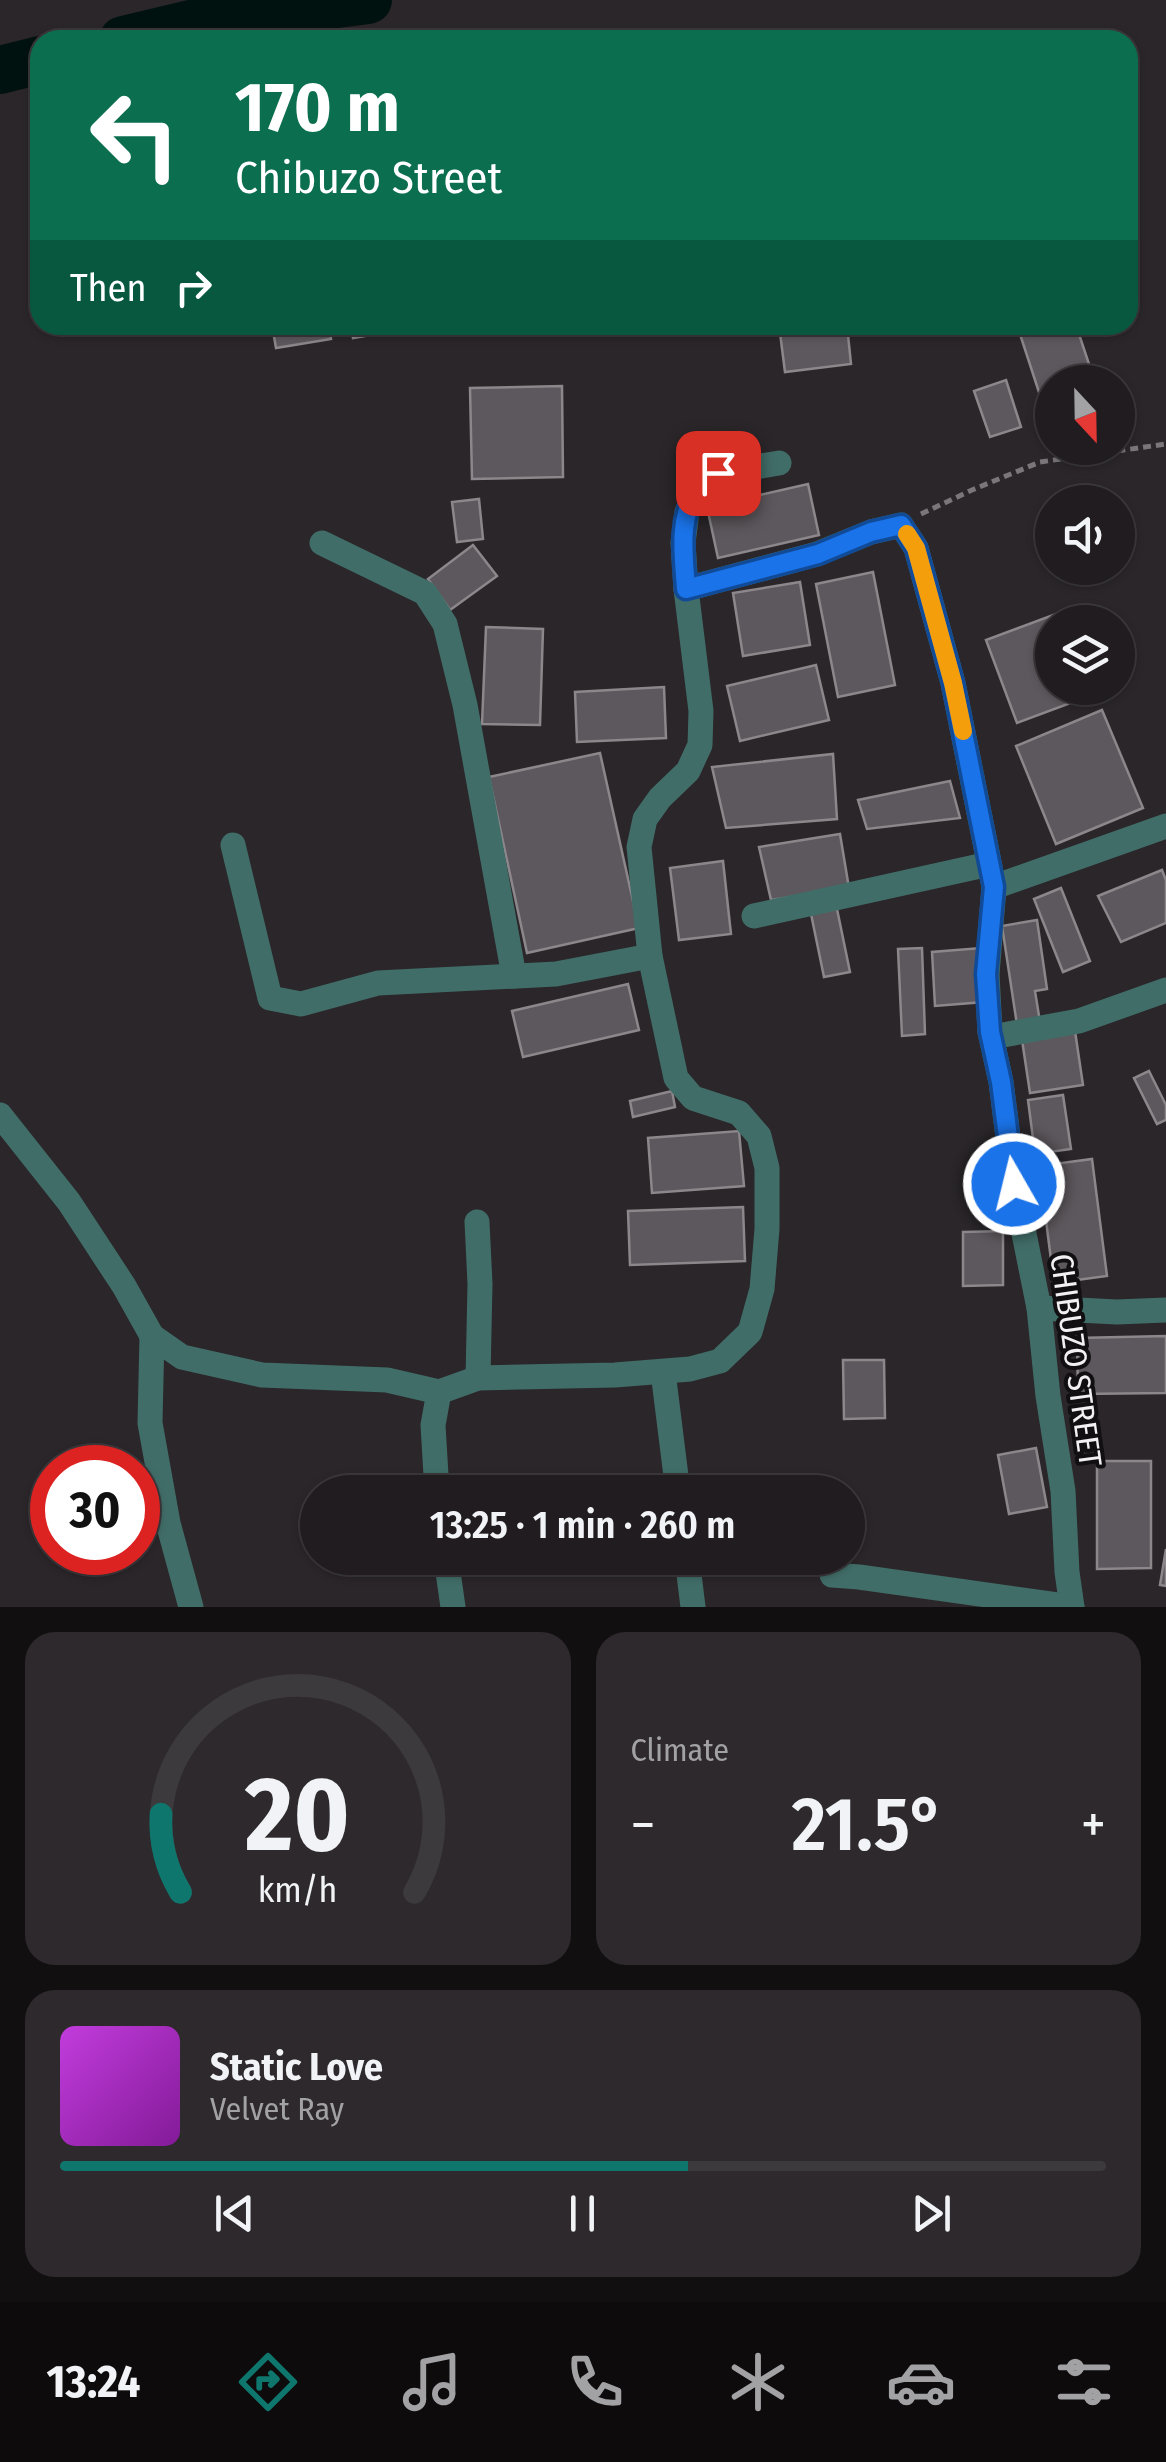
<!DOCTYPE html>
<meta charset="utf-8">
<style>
:root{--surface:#201c1f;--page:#2d292c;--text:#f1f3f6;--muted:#a2a1a4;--line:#3d3a3d;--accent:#0f766e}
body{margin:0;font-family:"Fira Sans Condensed",sans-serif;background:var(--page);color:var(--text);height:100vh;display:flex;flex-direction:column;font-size:38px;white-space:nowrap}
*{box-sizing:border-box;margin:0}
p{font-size:32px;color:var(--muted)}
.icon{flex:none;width:55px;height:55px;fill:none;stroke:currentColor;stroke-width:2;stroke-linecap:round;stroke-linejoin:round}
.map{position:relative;height:1607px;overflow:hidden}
.side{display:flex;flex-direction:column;gap:25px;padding:25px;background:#120f11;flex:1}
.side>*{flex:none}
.guide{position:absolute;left:30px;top:30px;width:1108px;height:305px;border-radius:30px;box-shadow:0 2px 8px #0004,0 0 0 2px var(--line);background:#0b6e4f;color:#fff;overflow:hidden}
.needle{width:65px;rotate:158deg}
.buttons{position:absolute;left:1035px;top:365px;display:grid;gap:20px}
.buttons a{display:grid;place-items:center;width:100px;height:100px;border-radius:50%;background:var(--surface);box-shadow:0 2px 8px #0004,0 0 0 2px var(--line);font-size:50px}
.speed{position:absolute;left:30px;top:1445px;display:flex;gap:20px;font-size:50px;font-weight:700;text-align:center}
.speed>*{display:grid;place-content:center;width:130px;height:130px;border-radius:50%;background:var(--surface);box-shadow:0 2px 8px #0004,0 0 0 2px var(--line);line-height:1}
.speed .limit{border:15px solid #d22;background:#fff;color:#111}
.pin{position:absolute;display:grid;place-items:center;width:85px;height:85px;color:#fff;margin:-42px;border-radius:20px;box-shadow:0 5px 15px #0006}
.me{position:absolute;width:110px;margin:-55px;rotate:352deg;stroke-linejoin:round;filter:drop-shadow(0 0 8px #0008)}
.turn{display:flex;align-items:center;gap:35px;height:210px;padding:0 40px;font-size:45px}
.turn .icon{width:130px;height:130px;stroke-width:2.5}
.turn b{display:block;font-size:70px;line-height:85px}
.then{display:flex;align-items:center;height:95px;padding:0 40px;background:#0003;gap:20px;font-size:38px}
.big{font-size:75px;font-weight:600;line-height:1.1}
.side .tile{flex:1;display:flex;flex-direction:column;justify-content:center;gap:15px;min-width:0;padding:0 35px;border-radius:30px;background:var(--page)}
.side .dial{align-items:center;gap:0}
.dial svg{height:260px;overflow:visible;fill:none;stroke:var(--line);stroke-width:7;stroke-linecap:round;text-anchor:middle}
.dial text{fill:var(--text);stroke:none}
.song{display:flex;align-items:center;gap:30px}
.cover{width:120px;height:120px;border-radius:15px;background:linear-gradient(135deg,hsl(290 70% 55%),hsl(290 70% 35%))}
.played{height:10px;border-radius:5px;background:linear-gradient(90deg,var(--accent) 60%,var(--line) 60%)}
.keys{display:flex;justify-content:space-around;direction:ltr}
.heat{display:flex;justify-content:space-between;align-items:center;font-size:55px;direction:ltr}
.side .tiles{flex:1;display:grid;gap:25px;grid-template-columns:1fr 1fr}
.tile:last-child{grid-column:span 2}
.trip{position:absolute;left:300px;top:1475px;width:565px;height:100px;border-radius:50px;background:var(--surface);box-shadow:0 2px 8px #0004,0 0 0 2px var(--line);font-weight:600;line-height:100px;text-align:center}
.menu{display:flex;height:160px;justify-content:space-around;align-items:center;background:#0d0b0c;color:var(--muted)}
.menu .icon{width:70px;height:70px}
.menu .current{color:var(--accent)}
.menu b{font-size:45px;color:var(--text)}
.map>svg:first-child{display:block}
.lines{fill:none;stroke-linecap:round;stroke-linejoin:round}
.river{stroke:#001210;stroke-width:48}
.building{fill:#5d585d;stroke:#8c878b;stroke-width:2.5}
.path{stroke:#7a7679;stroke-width:5;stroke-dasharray:8 5;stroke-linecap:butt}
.street{stroke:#416d68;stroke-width:25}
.route-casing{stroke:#114b97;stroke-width:25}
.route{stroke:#1a73e8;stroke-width:18}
.slow{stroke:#f59e0b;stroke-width:18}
.labels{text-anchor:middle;stroke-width:8;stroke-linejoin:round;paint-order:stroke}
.street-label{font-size:32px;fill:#f3f0f3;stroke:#110f11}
</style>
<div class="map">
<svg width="1166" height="1607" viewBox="0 0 1166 1607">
<rect width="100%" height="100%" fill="#2a2629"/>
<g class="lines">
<g class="river">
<path d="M123,40L199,22L368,0"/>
<path d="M0,70L40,60"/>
</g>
</g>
<g class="building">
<path d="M272,325H329L331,339L276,348Z"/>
<path d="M350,325H412V328L353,338Z"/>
<path d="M779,325H847L851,364L785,372Z"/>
<path d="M1017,325H1076L1095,382H1052V432Z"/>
<path d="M1006,380L1021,427L990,437L974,391Z"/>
<path d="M562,386L563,477L472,479L470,388Z"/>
<path d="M808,484L819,535L718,558L707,507Z"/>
<path d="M479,499L483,539L457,542L452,502Z"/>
<path d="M473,545L497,576L450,610L428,579Z"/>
<path d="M873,572L895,685L838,697L816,584Z"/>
<path d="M800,582L810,645L743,656L733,593Z"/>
<path d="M1061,612L1065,622H1052V688H1090L1092,695L1017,723L986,640Z"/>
<path d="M486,627L543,629L540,725L482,724Z"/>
<path d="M816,665L829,720L740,741L727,686Z"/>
<path d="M664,687L666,738L577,742L575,692Z"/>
<path d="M1102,710L1143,808L1056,844L1016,746Z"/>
<path d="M600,753L639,928L527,953L489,777Z"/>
<path d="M833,754L837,819L726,828L712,767Z"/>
<path d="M950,781L960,818L867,829L858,800Z"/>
<path d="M840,834L849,888L771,900L759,847Z"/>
<path d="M723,861L731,934L679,940L670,868Z"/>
<path d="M1162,870L1166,880V923L1121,942L1098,896Z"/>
<path d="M1061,888L1090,961L1063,972L1034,899Z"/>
<path d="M837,909L850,972L824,977L811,914Z"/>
<path d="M1037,920L1047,989L1035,991L1040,1022L1017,1025L1002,926Z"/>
<path d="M922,948L925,1034L902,1036L898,949Z"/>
<path d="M981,948L984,1002L935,1006L932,952Z"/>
<path d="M628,984L639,1030L523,1057L512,1011Z"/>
<path d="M1075,1031L1083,1085L1030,1093L1022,1040Z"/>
<path d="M1149,1071L1166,1105V1120L1157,1124L1134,1078Z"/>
<path d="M672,1091L675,1107L633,1117L630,1101Z"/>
<path d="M1063,1095L1071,1149L1035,1154L1028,1100Z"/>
<path d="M739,1131L744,1186L652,1193L648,1138Z"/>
<path d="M1092,1159L1107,1276L1054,1283L1039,1166Z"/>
<path d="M743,1207L745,1261L630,1265L628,1211Z"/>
<path d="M1003,1231V1285L963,1286V1232Z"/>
<path d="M1166,1336V1393L1078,1394L1077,1338Z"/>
<path d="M843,1360H884L885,1418L844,1419Z"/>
<path d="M1036,1448L1047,1507L1009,1514L998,1455Z"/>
<path d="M1097,1461H1151V1568L1097,1569Z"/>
<path d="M1166,1549V1586L1160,1585Z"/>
</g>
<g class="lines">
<path class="path" d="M921,514L972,490L1040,462L1166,444"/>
<g class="street">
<path d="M322,543L425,593L445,624L465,705L514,976"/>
<path d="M686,589L817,554L871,532L901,525L916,548L953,683L994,887L987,974L990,1032L1001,1082L1014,1184L1039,1308L1048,1396L1063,1491L1067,1572L1072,1607"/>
<path d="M233,845L270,998L301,1004L378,983L556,974L650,956"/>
<path d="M994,887L1166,826"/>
<path d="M754,916L989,864"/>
<path d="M992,1037L1079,1021L1166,990"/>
<path d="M0,1115L69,1202L124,1286L152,1336L182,1357L262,1375L387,1380L439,1392"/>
<path d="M477,1222L480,1284L478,1378"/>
<path d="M1039,1308L1117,1312L1166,1310"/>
<path d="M152,1336L150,1423L168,1523L191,1607"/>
<path d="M663,1372L678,1492"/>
<path d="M439,1392L478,1378L615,1375L690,1369L720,1361L750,1332L762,1289L767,1229V1168L759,1136L739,1113L693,1098L676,1078L650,956L639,847L645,819L660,798L688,771L700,745L701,711L686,589L683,543L687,512L696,491L719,473L779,463"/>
<path d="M437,1492L433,1425L439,1392"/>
<path d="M446,1558L453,1607"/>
<path d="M687,1558L693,1607"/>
<path d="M832,1575L859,1577L1072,1607"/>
</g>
</g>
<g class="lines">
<defs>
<path id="route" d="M718,473C711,479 700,486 695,494C678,522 684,558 686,589L818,554L871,532L901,525L916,548L953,683L994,887L986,974L990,1032L1001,1082L1014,1184"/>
</defs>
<use href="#route" class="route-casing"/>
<use href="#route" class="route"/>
<path class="slow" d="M907,534L916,548L953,683L963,731"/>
</g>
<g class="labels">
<g class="street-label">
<text transform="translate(1076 1360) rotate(82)" y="11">CHIBUZO STREET</text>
</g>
</g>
</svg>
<div class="buttons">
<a><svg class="needle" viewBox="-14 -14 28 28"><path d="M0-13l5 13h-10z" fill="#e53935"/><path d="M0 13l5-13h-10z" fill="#a2a1a4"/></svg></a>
<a><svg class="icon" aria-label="sound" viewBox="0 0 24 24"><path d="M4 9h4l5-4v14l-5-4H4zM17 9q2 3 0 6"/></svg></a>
<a><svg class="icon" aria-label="layers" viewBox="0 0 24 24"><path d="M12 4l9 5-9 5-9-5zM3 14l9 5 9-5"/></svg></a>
</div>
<div class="speed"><div class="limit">30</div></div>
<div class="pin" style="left:718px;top:473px;background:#d93025"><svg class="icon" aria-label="arrive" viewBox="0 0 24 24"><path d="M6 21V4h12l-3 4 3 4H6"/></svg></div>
<svg class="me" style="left:1014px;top:1184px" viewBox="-20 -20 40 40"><circle r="17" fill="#1a73e8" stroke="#fff" stroke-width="3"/><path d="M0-11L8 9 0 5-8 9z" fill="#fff"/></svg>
<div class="trip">13:25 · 1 min · 260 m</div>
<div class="guide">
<div class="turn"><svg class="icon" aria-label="left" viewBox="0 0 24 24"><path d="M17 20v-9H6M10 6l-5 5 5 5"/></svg><div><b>170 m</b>Chibuzo Street</div></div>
<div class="then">Then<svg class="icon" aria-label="right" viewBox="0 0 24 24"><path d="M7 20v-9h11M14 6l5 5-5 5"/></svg></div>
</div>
</div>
<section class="side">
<div class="tiles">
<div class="tile dial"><svg viewBox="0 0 100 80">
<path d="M14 69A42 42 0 1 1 86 69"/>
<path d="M14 69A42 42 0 0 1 8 45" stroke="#0f766e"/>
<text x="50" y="56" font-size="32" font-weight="700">20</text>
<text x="50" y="72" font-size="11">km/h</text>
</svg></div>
<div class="tile"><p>Climate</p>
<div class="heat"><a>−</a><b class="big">21.5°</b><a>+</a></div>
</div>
<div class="tile">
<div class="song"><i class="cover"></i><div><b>Static Love</b><p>Velvet Ray</p></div></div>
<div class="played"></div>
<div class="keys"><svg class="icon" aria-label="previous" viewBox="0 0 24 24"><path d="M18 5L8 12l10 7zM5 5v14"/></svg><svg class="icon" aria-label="pause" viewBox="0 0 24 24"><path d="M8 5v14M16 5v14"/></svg><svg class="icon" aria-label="next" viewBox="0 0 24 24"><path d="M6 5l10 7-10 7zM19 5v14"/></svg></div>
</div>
</div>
</section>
<nav class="menu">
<b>13:24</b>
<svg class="icon current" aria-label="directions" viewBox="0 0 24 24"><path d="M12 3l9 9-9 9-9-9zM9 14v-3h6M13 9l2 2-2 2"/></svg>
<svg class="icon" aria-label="music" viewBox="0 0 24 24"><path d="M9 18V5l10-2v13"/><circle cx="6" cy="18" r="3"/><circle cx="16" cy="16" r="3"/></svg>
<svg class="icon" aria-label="phone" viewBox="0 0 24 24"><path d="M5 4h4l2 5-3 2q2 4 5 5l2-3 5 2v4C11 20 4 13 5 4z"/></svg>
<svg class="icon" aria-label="climate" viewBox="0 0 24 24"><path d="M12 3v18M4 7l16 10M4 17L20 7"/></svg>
<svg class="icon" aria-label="car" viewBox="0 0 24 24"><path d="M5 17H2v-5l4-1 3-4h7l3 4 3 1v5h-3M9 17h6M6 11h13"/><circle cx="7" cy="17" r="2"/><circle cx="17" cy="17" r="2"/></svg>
<svg class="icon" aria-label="filters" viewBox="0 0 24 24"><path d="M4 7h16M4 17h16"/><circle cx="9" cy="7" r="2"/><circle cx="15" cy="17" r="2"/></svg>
</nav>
